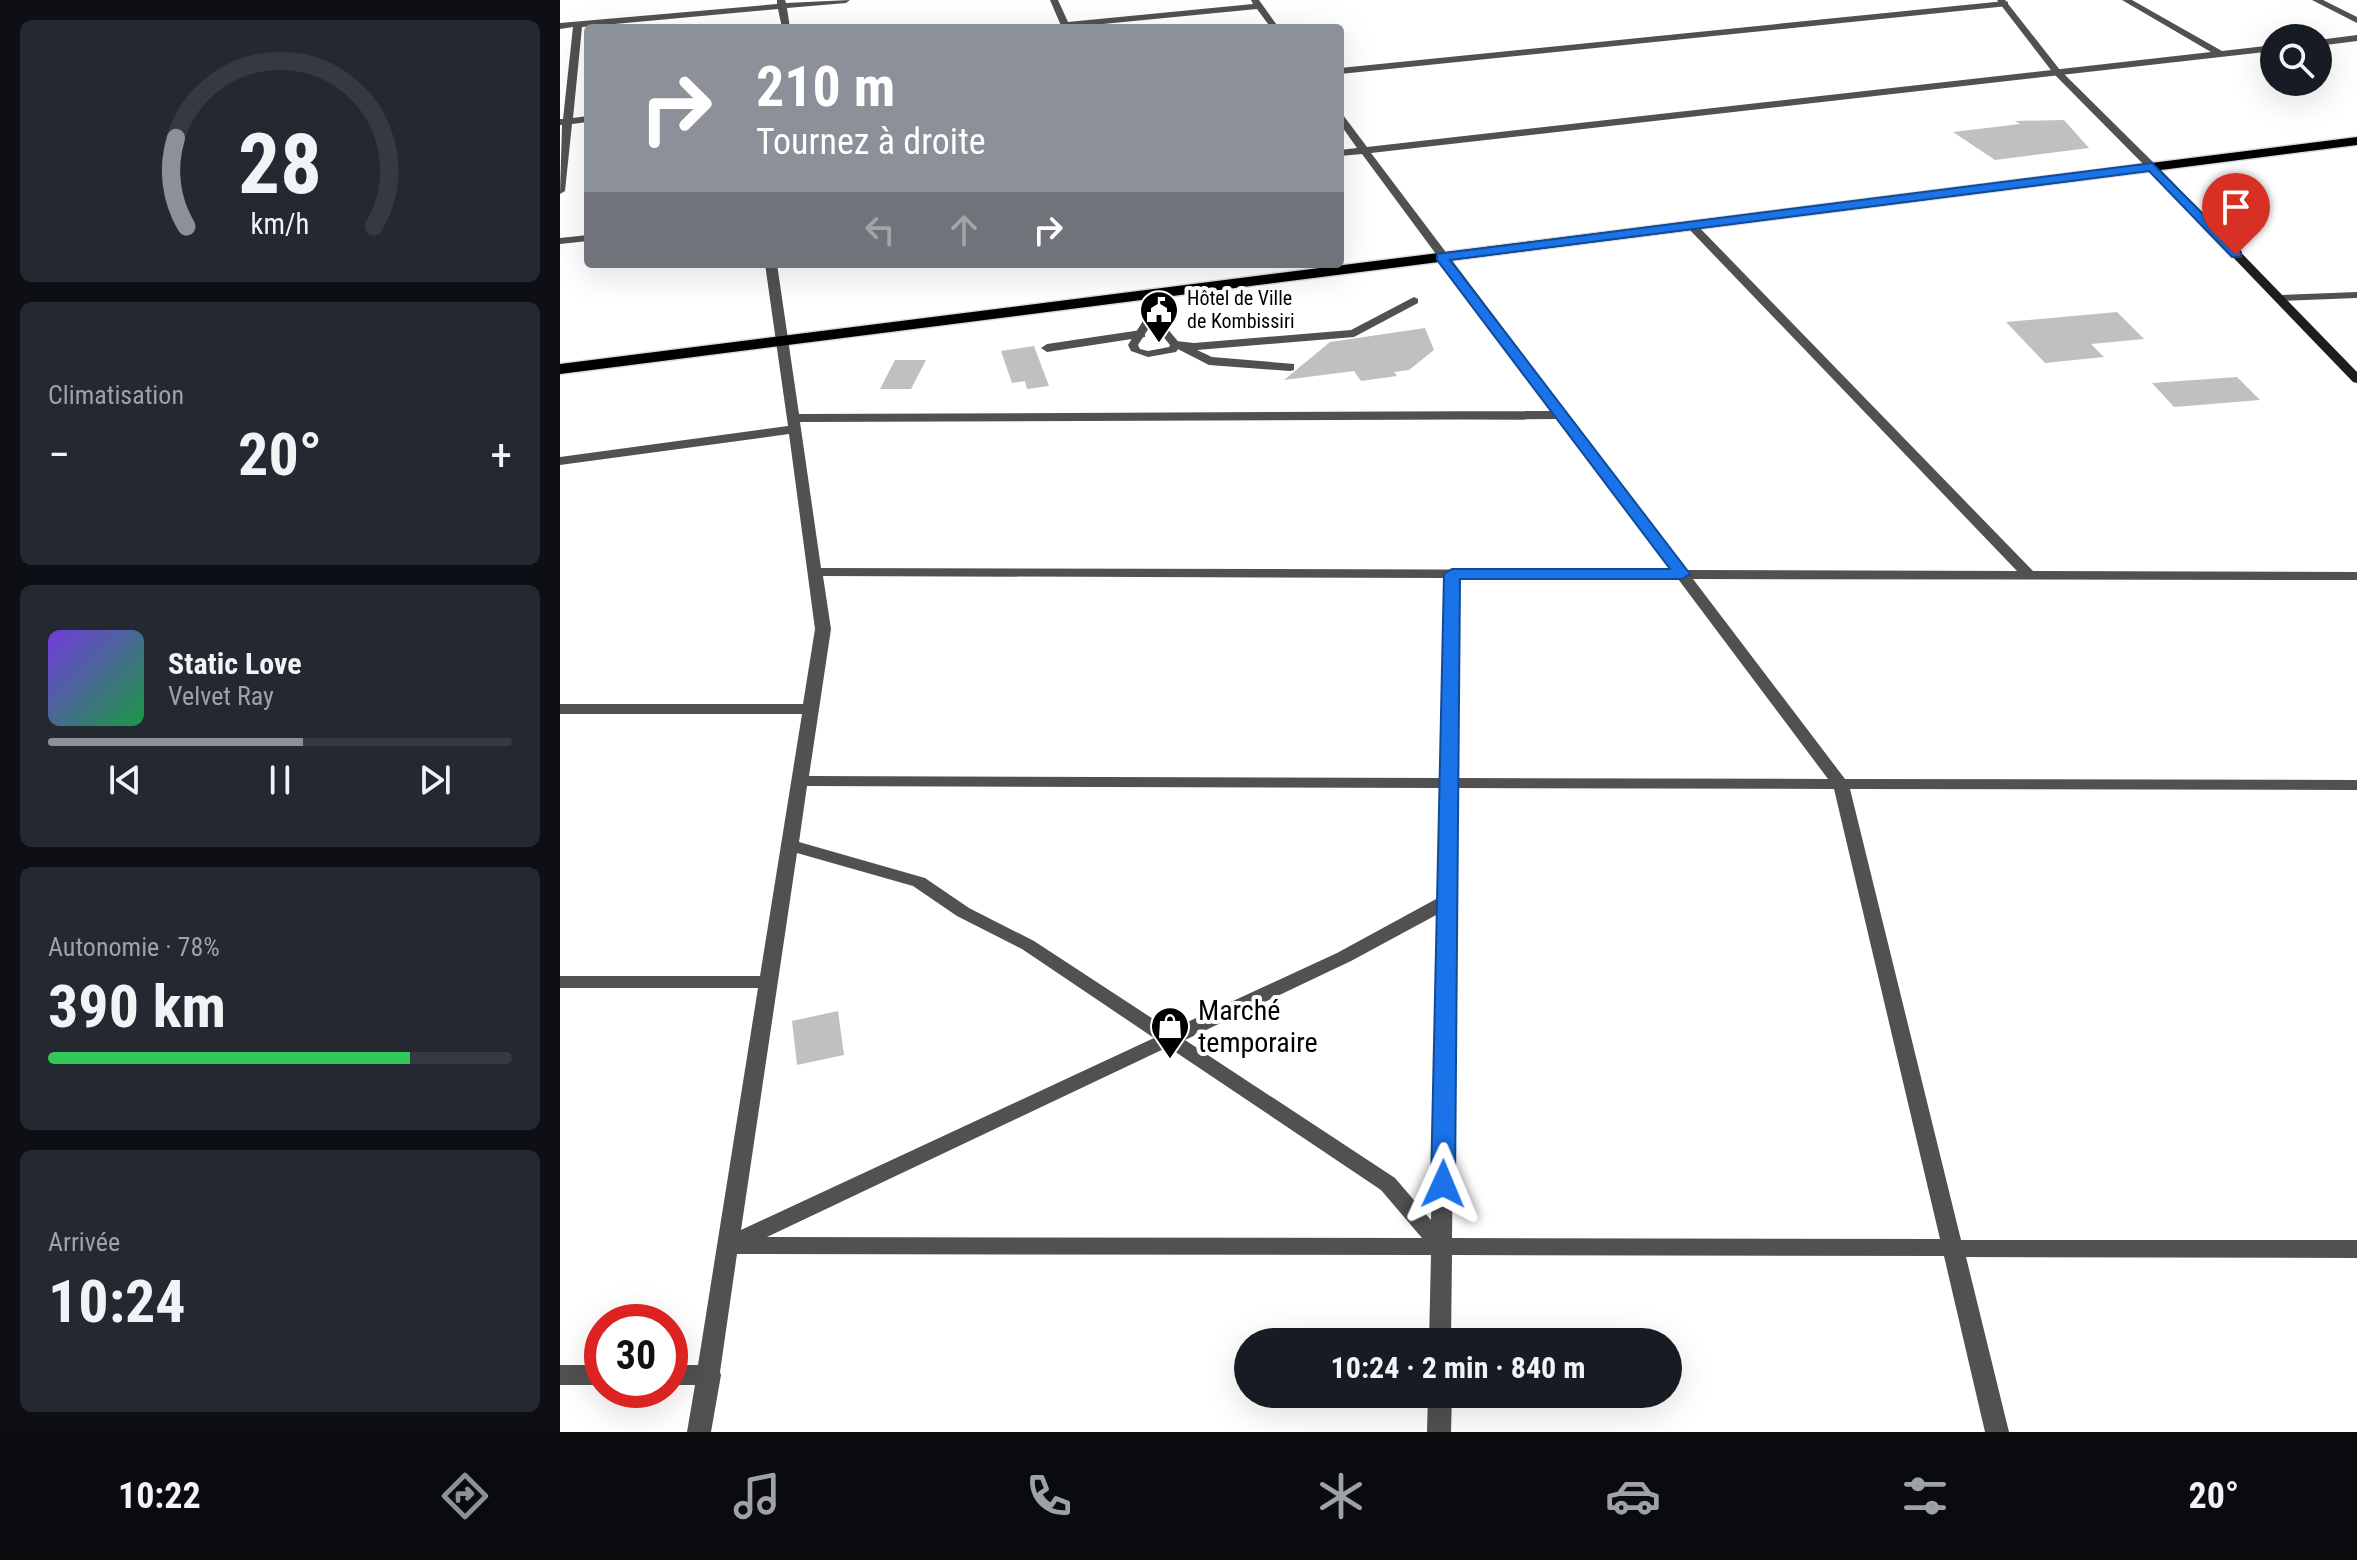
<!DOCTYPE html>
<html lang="fr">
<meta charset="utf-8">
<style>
:root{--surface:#171b24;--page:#242831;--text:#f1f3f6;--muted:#9ea1a6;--line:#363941;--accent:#8c9099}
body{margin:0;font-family:"Roboto Condensed",sans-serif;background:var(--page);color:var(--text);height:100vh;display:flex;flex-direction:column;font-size:30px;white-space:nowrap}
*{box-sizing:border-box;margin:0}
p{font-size:26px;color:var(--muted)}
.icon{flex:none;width:44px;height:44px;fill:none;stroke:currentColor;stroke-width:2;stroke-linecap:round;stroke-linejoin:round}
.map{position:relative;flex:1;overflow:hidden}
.drawer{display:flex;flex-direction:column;gap:20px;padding:20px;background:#0d0f14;width:560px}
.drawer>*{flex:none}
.banner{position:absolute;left:24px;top:24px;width:760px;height:244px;border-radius:8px;box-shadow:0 8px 32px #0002;background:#8c9099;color:#fff;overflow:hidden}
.buttons{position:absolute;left:1700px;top:24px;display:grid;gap:16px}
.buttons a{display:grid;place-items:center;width:72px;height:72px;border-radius:50%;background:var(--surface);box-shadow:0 8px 32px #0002;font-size:40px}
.speed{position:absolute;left:24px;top:1304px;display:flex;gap:16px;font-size:40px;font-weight:700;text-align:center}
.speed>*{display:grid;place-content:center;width:104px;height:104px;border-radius:50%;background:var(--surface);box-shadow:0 8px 32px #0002;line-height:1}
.speed .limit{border:12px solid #d22;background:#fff;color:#111}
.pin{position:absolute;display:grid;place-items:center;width:68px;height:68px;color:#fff;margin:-82px -34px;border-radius:50% 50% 50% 0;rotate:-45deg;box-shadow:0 0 8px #0007}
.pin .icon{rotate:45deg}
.me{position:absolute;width:88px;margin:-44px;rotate:1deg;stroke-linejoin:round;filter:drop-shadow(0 0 6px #0008)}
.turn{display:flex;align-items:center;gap:28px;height:168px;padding:0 40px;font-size:36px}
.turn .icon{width:104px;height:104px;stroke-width:2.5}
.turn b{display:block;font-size:56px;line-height:68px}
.lanes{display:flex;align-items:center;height:76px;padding:0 40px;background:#0003;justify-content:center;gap:40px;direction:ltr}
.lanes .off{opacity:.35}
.big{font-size:60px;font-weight:700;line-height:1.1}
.drawer .tile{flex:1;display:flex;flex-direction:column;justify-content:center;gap:12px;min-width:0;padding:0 28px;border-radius:12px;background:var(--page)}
.drawer .dial{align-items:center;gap:0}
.dial svg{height:208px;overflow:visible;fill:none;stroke:var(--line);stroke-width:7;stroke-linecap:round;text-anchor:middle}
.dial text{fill:var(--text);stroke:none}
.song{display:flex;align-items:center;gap:24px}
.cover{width:96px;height:96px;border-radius:12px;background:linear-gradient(135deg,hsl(260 70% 55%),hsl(140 70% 35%))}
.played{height:8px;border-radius:4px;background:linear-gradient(90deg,var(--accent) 55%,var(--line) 55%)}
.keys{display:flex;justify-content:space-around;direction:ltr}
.heat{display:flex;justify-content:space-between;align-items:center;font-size:44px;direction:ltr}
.charge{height:12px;border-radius:6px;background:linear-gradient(90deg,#34c759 78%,var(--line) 0)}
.trip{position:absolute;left:674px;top:1328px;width:448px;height:80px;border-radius:40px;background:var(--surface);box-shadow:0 8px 32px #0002;font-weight:700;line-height:80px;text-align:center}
.tab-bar{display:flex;height:128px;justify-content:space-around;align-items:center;background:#090b0e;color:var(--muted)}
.tab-bar .icon{width:56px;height:56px}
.tab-bar .current{color:var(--accent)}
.tab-bar b{font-size:36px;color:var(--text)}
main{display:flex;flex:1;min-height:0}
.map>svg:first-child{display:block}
.building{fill:#c0c0c0}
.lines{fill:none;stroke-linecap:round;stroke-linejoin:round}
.trunk-casing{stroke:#dbdbdb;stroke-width:3}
.service{fill:#515151;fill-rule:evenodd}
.pedestrian{fill:#515151;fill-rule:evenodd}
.minor{fill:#515151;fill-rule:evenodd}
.tertiary{fill:#515151;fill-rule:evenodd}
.secondary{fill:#1e1e1e;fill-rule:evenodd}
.trunk{fill:#000;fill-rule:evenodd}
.route{fill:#1a73e8;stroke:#114b97;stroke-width:2}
.labels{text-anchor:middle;stroke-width:8;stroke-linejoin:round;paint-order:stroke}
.far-poi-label{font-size:20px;fill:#000;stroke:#fff;text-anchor:start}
.near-poi-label{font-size:28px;fill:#000;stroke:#fff;text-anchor:start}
</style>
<main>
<section class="drawer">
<div class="tile dial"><svg viewBox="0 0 100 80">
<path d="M14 69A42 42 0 1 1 86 69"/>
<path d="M14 69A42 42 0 0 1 10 35" stroke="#8c9099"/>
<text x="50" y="56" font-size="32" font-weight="700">28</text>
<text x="50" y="72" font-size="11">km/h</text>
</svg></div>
<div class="tile"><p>Climatisation</p>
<div class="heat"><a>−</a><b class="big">20°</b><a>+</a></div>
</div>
<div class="tile">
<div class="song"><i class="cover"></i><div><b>Static Love</b><p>Velvet Ray</p></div></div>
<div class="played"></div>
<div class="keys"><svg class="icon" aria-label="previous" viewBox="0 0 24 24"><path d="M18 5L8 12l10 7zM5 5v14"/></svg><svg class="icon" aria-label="pause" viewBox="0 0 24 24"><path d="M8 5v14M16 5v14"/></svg><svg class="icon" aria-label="next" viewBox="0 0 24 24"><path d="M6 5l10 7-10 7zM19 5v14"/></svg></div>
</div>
<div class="tile"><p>Autonomie · 78%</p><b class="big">390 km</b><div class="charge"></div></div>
<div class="tile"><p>Arrivée</p><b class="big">10:24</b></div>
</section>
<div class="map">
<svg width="1797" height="1432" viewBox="0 0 1797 1432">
<rect width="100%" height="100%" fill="#fff"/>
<g class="building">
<path d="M1504,120L1529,148L1435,160L1393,132L1460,124L1455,121Z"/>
<path d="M1557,312L1584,339L1531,344L1544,357L1485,363L1446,322Z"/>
<path d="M865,328L874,350L849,370L834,372L837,376L801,381L794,371L724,380L770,342Z"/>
<path d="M474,346L489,386L467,389L465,381L452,383L441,351Z"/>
<path d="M335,360H366L351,389H320Z"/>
<path d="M1677,377L1700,400L1614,407L1592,383Z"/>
<path d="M278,1011L284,1055L237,1065L232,1021Z"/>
</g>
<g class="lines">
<defs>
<path id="trunk" d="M1797,137V145L0,374V364Z"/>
</defs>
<use href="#trunk" class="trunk-casing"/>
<path class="service" d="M585,292L590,295L596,315L621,345L616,352L588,357L571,351L568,345L586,316L580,295ZM592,323L610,345L609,347L588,351L580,349L578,345Z"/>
<g class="pedestrian">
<path d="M854,297L858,299V303L794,337L637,350L652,357L734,364V370L730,371L649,365L610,345L616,341L634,343L791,330Z"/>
<path d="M581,330L585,331V337L487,352L481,348L487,344Z"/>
</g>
<g class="minor">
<path d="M217,0H225L226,3L290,0L286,3L227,8L230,28H222L218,9L22,27L13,118L28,116V122L12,124L5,191L0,194L2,125H0V119H3L13,27L0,29V23L217,4Z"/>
<path d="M490,0H498L508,22L693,4L691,0H699L719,28H711L697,9L502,28Z"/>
<path d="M1562,0H1572L1662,51L1714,45V51L811,153L1126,570L1457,571L1127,227V223H1135L1473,571L1797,572V580L1133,579L1285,779L1797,780V790L1290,789L1401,1240H1797V1258L1406,1257L1449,1432H1425L1384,1256L892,1255L891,1342H869L871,1255L177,1254L160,1372L161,1375L151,1432H127L135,1385H110V1365H138L198,988H0V976H200L242,714H0V704H243L255,629L229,434L0,465V457L228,426L205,264H217L239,414L992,411L802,154L780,156V150L797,148L780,124V114L783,115L807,147L1651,52ZM998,419L1111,570L261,568L240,422ZM263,576L885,578L881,778L249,776L271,629ZM899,578L1118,579L1268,779L897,778ZM247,786L880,788L878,898L777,953L610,1030L474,941L409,908L365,878L239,842ZM897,788L1274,789L1380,1239L892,1238ZM237,853L353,886L397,916L462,949L594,1038L181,1230ZM878,914L871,1220L835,1178L625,1040L791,961ZM608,1047L821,1190L862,1238L207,1237Z"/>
<path d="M1752,0H1763L1797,17V23Z"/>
<path d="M1445,1L1448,2V6L780,74V68Z"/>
<path d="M1797,35V41L1758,46V40Z"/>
<path d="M28,235V241L0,244V238Z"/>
<path d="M1797,292V298L1719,301L1713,298L1719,295Z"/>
<rect x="0" y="1365" width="42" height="20"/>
<path d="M868,1394H892L891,1432H867Z"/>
</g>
<path class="tertiary" d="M1437,0H1445L1500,70L1596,165V169H1588L1494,74Z"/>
<path class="secondary" d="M1588,165H1596L1797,372V383L1793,382L1588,169Z"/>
<use href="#trunk" class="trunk"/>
</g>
<path class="route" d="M1592,163L1681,252V257H1672L1589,171L890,260L1130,574L1122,579H900L895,1184L891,1190L883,1193L874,1190L871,1184L884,574L892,569H1110L877,260V254Z"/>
<defs>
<symbol id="civic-pin" viewBox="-11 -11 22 30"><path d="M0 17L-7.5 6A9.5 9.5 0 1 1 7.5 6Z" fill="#000" stroke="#fff"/><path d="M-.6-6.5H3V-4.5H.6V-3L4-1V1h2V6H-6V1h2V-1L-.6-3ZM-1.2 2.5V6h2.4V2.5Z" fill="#fff"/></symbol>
<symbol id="shop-pin" viewBox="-11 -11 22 30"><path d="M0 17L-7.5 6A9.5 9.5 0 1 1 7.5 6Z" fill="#000" stroke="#fff"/><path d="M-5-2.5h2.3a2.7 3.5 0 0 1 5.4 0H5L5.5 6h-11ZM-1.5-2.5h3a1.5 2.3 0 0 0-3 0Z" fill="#fff"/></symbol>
</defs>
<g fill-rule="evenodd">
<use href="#civic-pin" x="577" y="288" width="44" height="60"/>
<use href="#shop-pin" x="588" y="1004" width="44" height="60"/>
</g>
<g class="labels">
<g class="far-poi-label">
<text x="627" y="305">Hôtel de Ville<tspan x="627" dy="23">de Kombissiri</tspan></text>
</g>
<g class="near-poi-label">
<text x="638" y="1020">Marché<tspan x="638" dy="32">temporaire</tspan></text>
</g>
</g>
</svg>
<div class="buttons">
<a><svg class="icon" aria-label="search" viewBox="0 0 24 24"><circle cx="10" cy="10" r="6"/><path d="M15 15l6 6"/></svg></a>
</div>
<div class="speed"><div class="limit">30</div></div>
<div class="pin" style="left:1676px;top:255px;background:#d93025"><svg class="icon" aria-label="arrive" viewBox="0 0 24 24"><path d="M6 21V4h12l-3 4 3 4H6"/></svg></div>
<svg class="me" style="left:883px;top:1184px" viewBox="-20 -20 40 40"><path d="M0-17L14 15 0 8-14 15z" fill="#1a73e8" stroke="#fff" stroke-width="4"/></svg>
<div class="trip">10:24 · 2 min · 840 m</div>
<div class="banner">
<div class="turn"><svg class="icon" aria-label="right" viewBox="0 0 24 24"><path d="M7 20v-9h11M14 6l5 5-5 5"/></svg><div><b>210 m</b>Tournez à droite</div></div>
<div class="lanes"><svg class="icon off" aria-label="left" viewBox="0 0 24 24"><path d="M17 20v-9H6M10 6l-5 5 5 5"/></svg><svg class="icon off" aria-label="ahead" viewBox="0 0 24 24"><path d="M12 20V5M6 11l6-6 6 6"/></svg><svg class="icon" aria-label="right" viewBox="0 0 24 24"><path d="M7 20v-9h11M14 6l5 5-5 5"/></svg></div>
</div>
</div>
</main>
<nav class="tab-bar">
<b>10:22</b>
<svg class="icon current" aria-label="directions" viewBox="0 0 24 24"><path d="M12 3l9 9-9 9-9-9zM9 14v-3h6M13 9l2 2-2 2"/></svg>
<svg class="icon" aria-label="music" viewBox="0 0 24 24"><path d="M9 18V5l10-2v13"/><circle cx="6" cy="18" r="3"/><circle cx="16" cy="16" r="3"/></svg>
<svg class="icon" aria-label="phone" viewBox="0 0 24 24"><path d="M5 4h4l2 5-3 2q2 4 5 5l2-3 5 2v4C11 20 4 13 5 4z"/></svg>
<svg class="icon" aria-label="climate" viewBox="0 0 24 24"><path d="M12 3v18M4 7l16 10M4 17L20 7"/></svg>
<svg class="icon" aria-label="car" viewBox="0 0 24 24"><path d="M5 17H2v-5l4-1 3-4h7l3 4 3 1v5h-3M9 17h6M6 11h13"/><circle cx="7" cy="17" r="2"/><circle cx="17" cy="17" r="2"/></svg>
<svg class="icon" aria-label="filters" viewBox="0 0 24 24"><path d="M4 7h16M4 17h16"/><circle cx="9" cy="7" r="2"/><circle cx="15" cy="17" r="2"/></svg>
<b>20°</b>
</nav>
